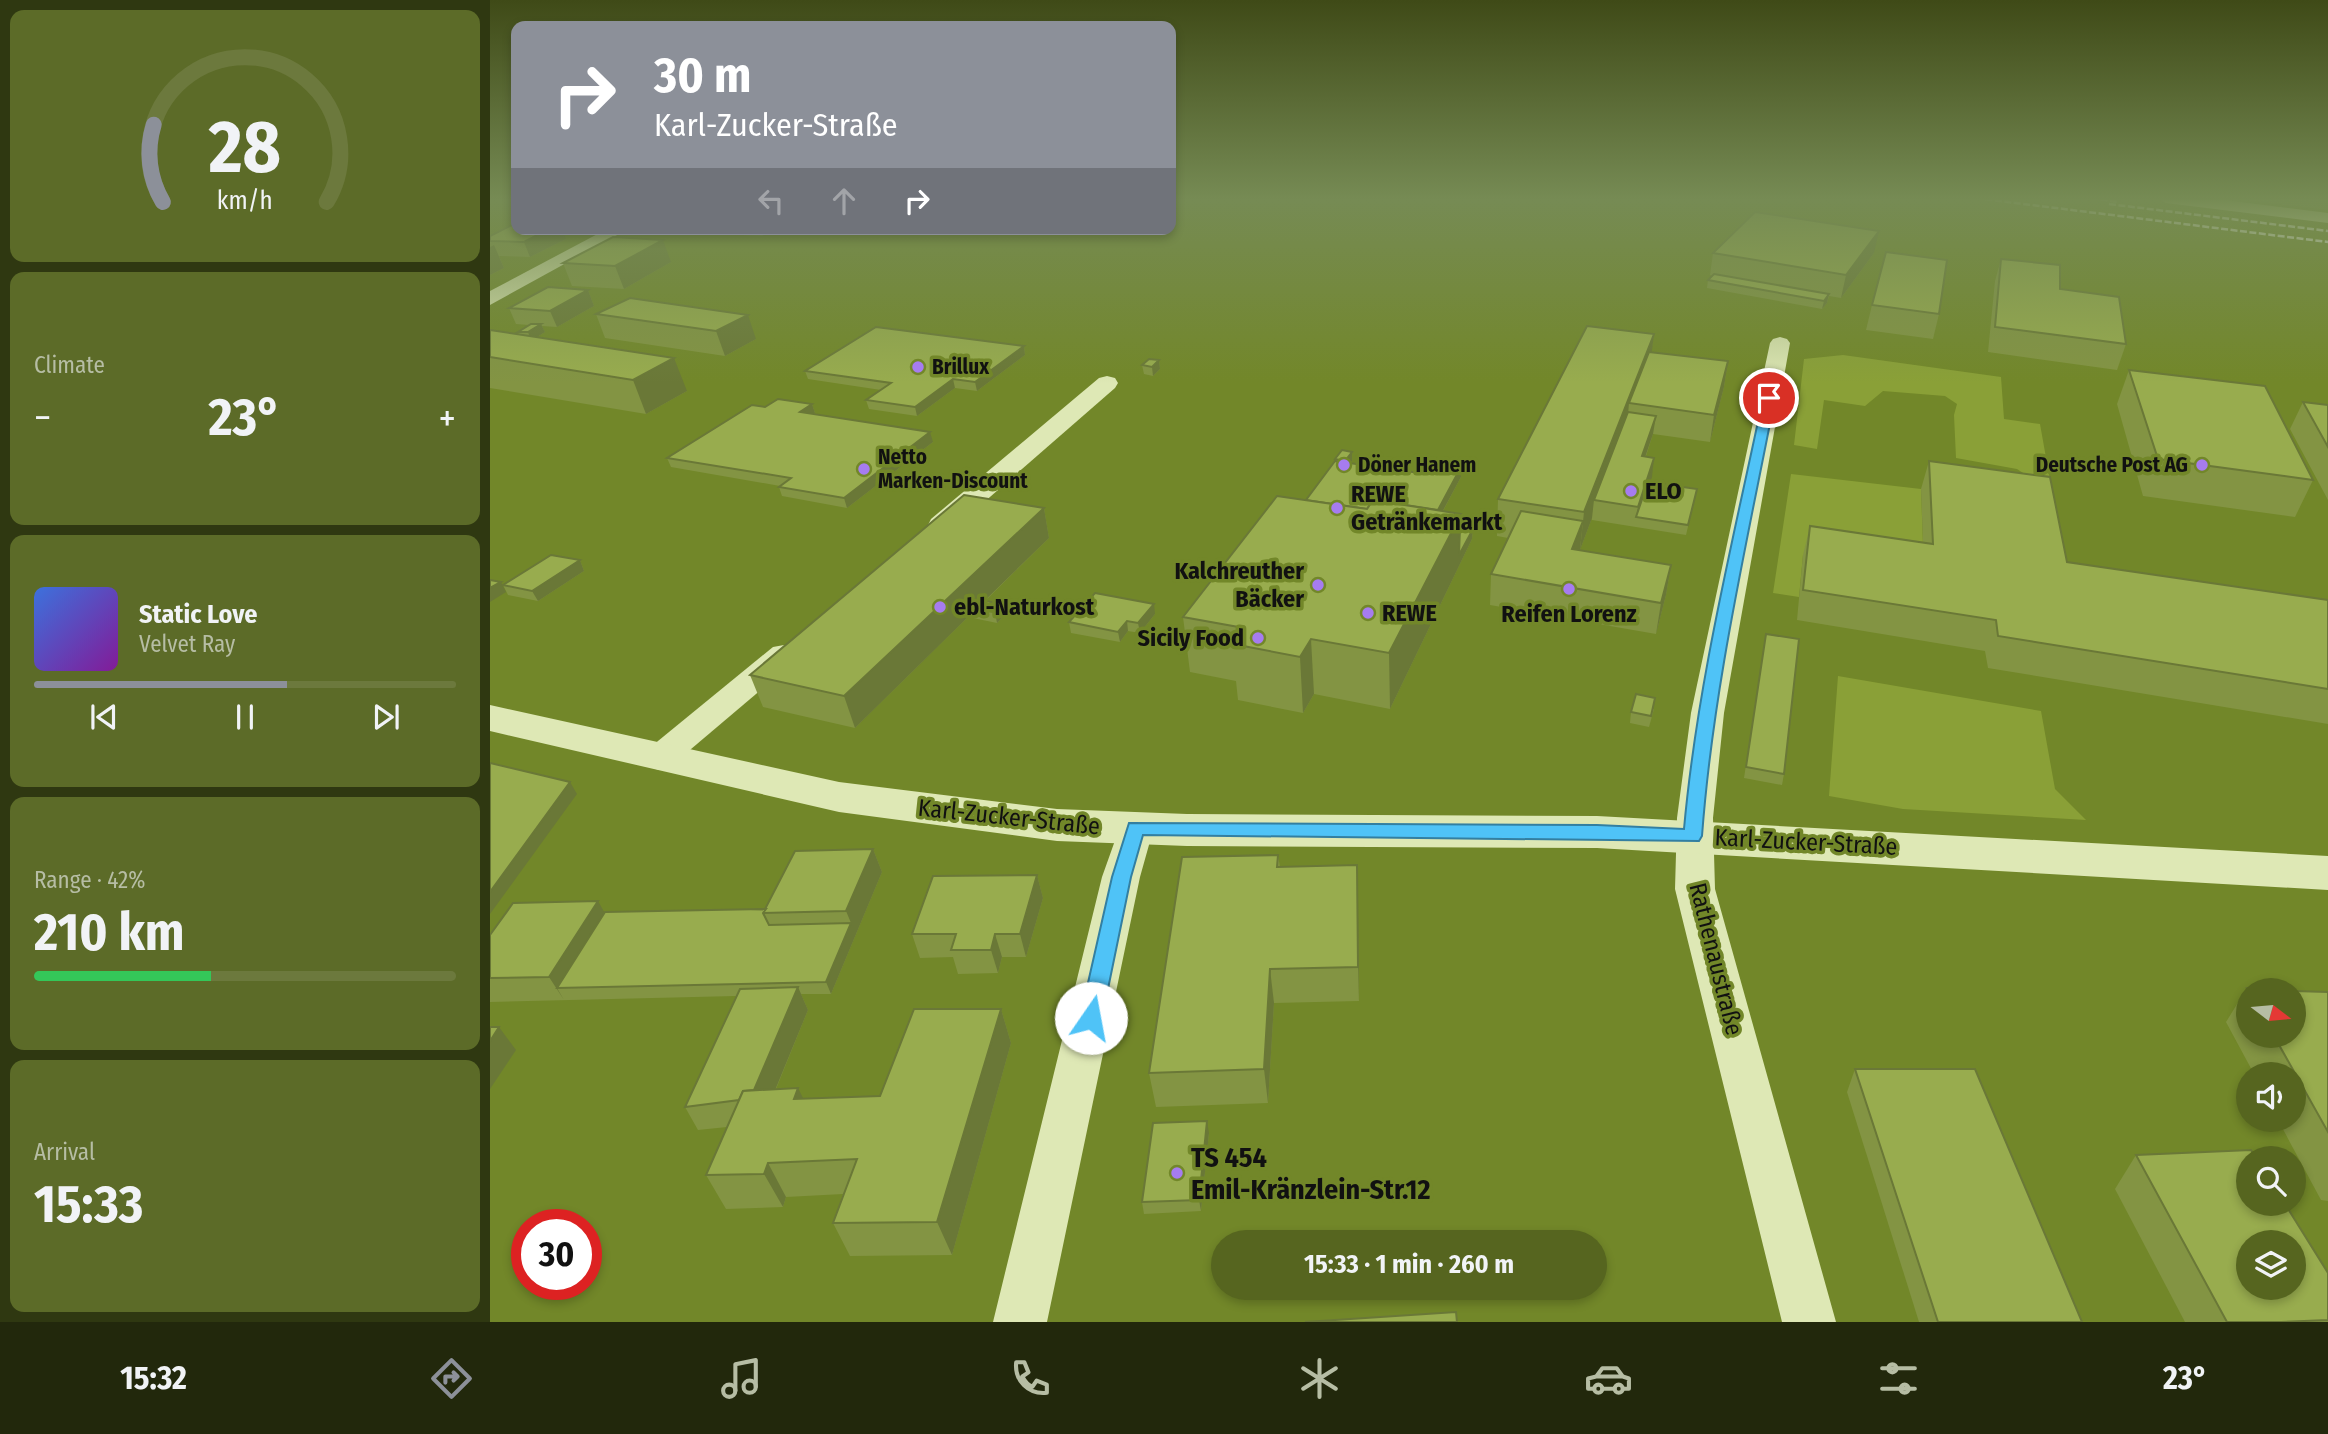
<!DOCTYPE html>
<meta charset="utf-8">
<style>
:root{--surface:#56651f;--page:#5c6b28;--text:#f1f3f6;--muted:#b6bda4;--line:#6c793d;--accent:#8c9099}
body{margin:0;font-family:"Fira Sans Condensed",sans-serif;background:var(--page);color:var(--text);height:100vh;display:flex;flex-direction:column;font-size:26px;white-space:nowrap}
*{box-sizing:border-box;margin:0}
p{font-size:23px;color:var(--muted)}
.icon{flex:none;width:38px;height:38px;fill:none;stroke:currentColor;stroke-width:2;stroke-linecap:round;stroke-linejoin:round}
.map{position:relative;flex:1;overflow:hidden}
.drawer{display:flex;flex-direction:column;gap:10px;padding:10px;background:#2f3811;width:490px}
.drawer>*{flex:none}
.banner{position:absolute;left:21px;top:21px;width:665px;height:214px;border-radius:14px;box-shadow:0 4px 10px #0003;background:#8c9099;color:#fff;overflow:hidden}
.needle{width:46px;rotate:106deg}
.tools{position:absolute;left:1746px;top:978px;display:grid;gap:14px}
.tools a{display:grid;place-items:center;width:70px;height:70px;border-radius:50%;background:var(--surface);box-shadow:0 4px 10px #0003;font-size:35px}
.speed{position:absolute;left:21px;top:1209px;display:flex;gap:14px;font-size:35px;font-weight:700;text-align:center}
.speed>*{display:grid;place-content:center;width:91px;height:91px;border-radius:50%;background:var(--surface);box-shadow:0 4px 10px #0003;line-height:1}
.speed .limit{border:10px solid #d22;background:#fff;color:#111}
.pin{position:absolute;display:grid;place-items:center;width:60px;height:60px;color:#fff;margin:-30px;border:4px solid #fff;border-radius:50%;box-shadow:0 2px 7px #0007}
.me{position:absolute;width:77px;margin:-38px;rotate:12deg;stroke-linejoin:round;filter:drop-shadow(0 0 5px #0008)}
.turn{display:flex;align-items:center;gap:24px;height:147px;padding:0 28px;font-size:32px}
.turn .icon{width:91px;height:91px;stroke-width:2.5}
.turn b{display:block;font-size:49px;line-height:60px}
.lanes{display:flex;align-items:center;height:66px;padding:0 28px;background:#0003;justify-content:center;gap:35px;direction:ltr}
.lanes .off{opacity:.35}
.big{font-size:52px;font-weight:700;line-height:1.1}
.drawer .tile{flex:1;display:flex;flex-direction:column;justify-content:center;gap:10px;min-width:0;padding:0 24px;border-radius:14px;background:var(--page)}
.drawer .dial{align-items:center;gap:0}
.dial svg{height:182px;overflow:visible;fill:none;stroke:var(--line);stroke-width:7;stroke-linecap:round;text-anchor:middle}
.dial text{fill:var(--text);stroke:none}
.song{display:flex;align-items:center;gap:21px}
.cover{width:84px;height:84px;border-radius:10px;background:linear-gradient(135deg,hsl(220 70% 55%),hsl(290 70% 35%))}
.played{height:7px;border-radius:4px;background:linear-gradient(90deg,var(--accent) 60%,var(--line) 60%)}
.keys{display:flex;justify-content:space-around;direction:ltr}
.heat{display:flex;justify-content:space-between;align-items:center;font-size:38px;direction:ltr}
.charge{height:10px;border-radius:5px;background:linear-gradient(90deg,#34c759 42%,var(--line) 0)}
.trip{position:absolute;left:721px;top:1230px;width:396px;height:70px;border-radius:35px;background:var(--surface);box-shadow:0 4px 10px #0003;font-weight:700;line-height:70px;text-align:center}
.dock{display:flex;height:112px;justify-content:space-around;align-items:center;background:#22280c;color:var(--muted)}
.dock .icon{width:49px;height:49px}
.dock .current{color:var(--accent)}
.dock b{font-size:32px;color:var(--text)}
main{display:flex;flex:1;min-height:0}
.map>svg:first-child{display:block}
.green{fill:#8aa037}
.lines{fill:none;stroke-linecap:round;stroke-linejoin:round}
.minor{fill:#dee8b5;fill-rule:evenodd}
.tertiary{fill:#dee8b5;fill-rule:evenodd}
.rail{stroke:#fff;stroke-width:2.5;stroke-dasharray:7 2.5;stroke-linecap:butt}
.wall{fill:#839443}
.shaded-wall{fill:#6a7837}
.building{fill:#98ac4e;stroke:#6a7837;stroke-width:2;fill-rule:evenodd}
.route{fill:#4fc3f7;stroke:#337fa1;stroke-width:2}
.poi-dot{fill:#a67cef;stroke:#728729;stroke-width:2.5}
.labels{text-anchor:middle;stroke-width:7;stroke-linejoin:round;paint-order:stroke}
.far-poi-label{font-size:21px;font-weight:bold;fill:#111;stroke:#728729;text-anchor:start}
.poi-label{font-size:24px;font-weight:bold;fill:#111;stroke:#728729;text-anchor:start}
.street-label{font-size:24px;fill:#111;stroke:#728729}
.near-poi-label{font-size:28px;font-weight:bold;fill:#111;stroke:#728729;text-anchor:start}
</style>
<main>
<section class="drawer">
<div class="tile dial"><svg viewBox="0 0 100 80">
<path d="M14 69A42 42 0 1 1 86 69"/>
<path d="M14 69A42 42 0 0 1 10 35" stroke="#8c9099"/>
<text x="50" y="56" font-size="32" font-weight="700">28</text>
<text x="50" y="72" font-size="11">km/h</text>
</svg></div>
<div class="tile"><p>Climate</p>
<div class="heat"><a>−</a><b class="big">23°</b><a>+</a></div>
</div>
<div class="tile">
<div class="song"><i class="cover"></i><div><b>Static Love</b><p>Velvet Ray</p></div></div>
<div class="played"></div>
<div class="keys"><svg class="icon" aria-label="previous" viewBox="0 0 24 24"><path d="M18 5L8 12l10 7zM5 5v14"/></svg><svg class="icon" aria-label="pause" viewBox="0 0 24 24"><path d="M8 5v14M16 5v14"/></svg><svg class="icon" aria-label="next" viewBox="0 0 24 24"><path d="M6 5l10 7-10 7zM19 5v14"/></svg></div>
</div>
<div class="tile"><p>Range · 42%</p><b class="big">210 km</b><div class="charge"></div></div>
<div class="tile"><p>Arrival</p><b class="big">15:33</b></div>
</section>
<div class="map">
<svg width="1838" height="1322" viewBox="0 0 1838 1322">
<rect width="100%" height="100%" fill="#728729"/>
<g class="green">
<path d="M1353,355L1511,377L1514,419L1550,424L1560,480L1539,477L1527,469L1466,458L1464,415L1467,404L1455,396L1393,391L1375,406L1334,400L1327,449L1304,445L1314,359Z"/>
<path d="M1301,474L1431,489L1434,574L1313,555L1309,597L1283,593Z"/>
<path d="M1348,676L1551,711L1565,789L1596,820L1413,809L1339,796Z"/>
</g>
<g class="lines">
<g class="minor">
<path d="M1668,198H1718L1838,213V223L1676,203Z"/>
<path d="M117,229H138L0,305V291Z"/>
<path d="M1290,337L1297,339L1300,343L1234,713L1223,818L1225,889L1346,1322H1292L1185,889L1187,818L1201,713L1280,343L1283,339Z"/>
<path d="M617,376L625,378L628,383L625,388L461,531L451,533L441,531L438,525L441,519L609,378Z"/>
<path d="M294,645L305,647L310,654L305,661L181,766L169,770L157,766L152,758L157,750L283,647Z"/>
<path d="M646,814L659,818L664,827L650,877L557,1322H503L612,877L633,818Z"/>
</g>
<path class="tertiary" d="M0,705L349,782L567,809L697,814L1107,816L1838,856V890L1107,848L697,846L567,841L349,812L0,731Z"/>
<g class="rail">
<path d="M1486,198L1838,242"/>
<path d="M1601,198L1629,202"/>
<path d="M1619,204L1838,231"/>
</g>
</g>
<g class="wall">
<path d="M1741,198H1838V210Z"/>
<path d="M231,229H284L273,236L232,234Z"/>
<path d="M0,236L76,239L40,257L9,256L14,268L0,275Z"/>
<path d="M1223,253H1384L1351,298L1339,296L1337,303L1332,309L1217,288L1218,280L1222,276L1220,275Z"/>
<path d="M1511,259L1570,289L1636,344L1627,370L1498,352L1505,281Z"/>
<path d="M181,262L134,289L82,286L73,263Z"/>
<path d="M98,290L104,306L67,327L52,326L55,332L47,337L197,391L156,414L0,388V330L29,335L28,332L39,325L26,324L19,308Z"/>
<path d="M140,298L266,339L235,356L115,338L106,314Z"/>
<path d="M1382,305L1449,314L1443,339L1376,330Z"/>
<path d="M1164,334L1161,352L1238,361L1234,387L1220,442L1163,434L1156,456L1164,458L1160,482L1207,489L1196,535L1102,520V518L1090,550L1181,565L1176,595L1166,634L1000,605L1001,574L1018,538L1007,536L1008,499Z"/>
<path d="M534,346L535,355L487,391L465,388L427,416L379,409L376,400L391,390L318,379L315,371Z"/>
<path d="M669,360L670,369L663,376L654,374L652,365Z"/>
<path d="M1639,370L1823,480L1805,517L1653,496L1627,404Z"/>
<path d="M1813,402L1838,405V500L1800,429Z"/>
<path d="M322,404L325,413L323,415L443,442L357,508L292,496L289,487L290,486L181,467L177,458L275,407Z"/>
<path d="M862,452V461L861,463L929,473L971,467V477L953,511L970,527L983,529L982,539L900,709L824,694L813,713L748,700L746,681L700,672L693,617L816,500L845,461V459Z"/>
<path d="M1439,461L1577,562L1838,600V724L1498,668L1495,651L1307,620L1313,555L1320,526L1433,542L1431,489Z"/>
<path d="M554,508L559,538L495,601L513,604L515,615L507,623L478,617L365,728L273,707L260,675Z"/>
<path d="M90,560L94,571L48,601L18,595L13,585Z"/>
<path d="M665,614L650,633L638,631L630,642L581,633L579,622Z"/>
<path d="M1276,634L1294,774L1292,785L1254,778Z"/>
<path d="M1164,709L1159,727L1140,723L1141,712Z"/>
<path d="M383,849L392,872L341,994H311L318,1010L286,1089L313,1099L390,1096L511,1009L521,1043L462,1255L360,1256L343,1223L353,1194L296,1197L293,1207L236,1209L216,1175L237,1127L208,1130L195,1107L246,996L0,1002V935L115,912L276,909Z"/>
<path d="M788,855L790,867L867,865L869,1001L784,1003L778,1103L666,1107L659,1073Z"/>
<path d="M547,875L553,898L536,957H512L508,973L468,974L463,957L430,958L422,934Z"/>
<path d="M1757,988L1759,990V1036H1804L1838,992V1201L1831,1200L1788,1120H1804V1074H1764L1736,1022Z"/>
<path d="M1365,1069L1592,1322H1429L1357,1092Z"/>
<path d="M719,1133L711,1211L654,1214L652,1202Z"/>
<path d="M1646,1155L1838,1273V1322H1695L1625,1189Z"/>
</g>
<g class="shaded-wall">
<path d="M59,229H72L76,239L40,257L34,242Z"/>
<path d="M271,229H284L273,236Z"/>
<path d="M1389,231L1384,253L1351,298L1356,275Z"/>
<path d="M173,240L181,262L134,289L125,266Z"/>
<path d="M4,245L14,268L0,275V247Z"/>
<path d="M98,290L104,306L67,327L60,311Z"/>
<path d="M1339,294L1337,303L1332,309L1334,301Z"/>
<path d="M258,315L266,339L235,356L226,331Z"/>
<path d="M51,324L55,332L41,341L38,332Z"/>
<path d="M1164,334L1160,366L1139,403L1137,427L1104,500L1102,518L1090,550L1094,512Z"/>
<path d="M534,346L535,355L487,391L485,382Z"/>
<path d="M184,358L197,391L156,414L143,380Z"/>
<path d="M669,360L670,369L663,376L662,367Z"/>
<path d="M1238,361L1234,387L1220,442L1224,415Z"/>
<path d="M463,379L465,388L427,416L425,407Z"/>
<path d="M322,404L325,413L313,422L310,412Z"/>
<path d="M1166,416L1163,434L1149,475L1152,456Z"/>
<path d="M440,432L443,442L357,508L354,498Z"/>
<path d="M862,452V461L856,471L855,461Z"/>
<path d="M1164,458L1162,477L1148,517H1146L1148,507Z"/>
<path d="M971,467V477L941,533V523Z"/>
<path d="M554,508L559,538L486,609L475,607L478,617L365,728L354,696Z"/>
<path d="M971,514L969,555L983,529L982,539L900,709L899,653Z"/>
<path d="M1093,521L1090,550L1082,549Z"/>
<path d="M90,560L94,571L48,601L42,591Z"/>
<path d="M1181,565L1176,595L1166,634L1171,603Z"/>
<path d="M11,582L16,592L0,602V588Z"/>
<path d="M513,604L515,615L507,623L505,612Z"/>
<path d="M664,604L665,614L650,633L648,623Z"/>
<path d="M637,621L638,631L630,642L628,632Z"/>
<path d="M821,639L824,694L813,713L810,657Z"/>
<path d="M80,782L87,794L0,914V892Z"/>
<path d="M383,849L392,872L341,994L336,982L361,923L356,911Z"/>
<path d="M867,865L868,899L869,1001L868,967Z"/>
<path d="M547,875L553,898L536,957L530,934Z"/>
<path d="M108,901L121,924L67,988L74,1000L59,977Z"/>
<path d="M505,934L512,957L508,973L501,950Z"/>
<path d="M780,969L784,1003L778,1103L774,1069Z"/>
<path d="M308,987L318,1010L272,1122L260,1099Z"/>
<path d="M511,1009L521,1043L462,1255L447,1222Z"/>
<path d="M9,1027L26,1050L0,1089V1041Z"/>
<path d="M308,1088L325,1122L304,1099Z"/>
<path d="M717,1121L719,1133L711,1211L709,1200Z"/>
<path d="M278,1163L296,1197L293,1207L274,1174Z"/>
</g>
<g class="building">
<path d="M1265,212L1389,231L1356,275L1223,253Z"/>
<path d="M26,223V229H59L34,242L0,241V236Z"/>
<path d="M123,237L173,240L125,266L73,263Z"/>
<path d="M1396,252L1457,260L1449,314L1382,305Z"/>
<path d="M1511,259L1570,265V289L1629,297L1636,344L1505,327Z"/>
<path d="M1224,274L1339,294L1334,301L1218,280Z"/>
<path d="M58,287L98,290L60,311L19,308Z"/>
<path d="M140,298L258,315L226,331L106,314Z"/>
<path d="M41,324H51L38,332H28Z"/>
<path d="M1097,326L1164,334L1094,512L1008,499Z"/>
<path d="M386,327L534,346L485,382L463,379L425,407L376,400L401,383L315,371Z"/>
<path d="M0,330L184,358L143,380L0,357Z"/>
<path d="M1159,352L1238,361L1224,415L1139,403Z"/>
<path d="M659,359L669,360L662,367L652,365Z"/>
<path d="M1639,370L1775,386L1823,480L1668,459Z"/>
<path d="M288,399L322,404L310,412L440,432L354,498L289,487L301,478L177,458L262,405L275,407Z"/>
<path d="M1813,402L1838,405V447Z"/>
<path d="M1138,412L1166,416L1152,456L1164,458L1148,507L1104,500Z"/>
<path d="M852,450L862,452L855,461L845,459Z"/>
<path d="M845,461L929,473L936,462L971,467L948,510L883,500L877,509L816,500Z"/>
<path d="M1439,461L1560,477L1577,562L1838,600V689L1508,636L1506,620L1313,590L1320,526L1443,544Z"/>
<path d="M1158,482L1207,489L1198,525L1146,517Z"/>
<path d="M474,495L554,508L354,696L260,675Z"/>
<path d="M787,496L877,509L883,500L971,514L899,653L821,639L810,657L743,644L754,628L693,617Z"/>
<path d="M1031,511L1093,521L1082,549L1181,565L1171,603L1001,574Z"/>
<path d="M970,527L983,529L969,555Z"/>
<path d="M61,555L90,560L42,591L13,585Z"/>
<path d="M0,580L11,582L0,588Z"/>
<path d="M605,593L664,604L648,623L637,621L628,632L579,622Z"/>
<path d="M483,599L513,604L505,612L475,607Z"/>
<path d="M1276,634L1309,639L1294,774L1256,767Z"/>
<path d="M1146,694L1165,698L1161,716L1141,712Z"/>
<path d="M0,763L80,782L0,892Z"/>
<path d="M383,849L356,911L273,913L305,851Z"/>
<path d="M788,855L787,867L867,865L868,967L780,969L774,1069L659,1073L692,857Z"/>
<path d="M547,875L530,934H505L501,950H461L466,934H422L443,876Z"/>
<path d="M108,901L59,977L0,978V935L23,903Z"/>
<path d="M276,909L273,913L279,925L361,923L336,982L67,988L115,912Z"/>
<path d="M308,987L264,1090L253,1091L249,1100L195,1107L250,989Z"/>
<path d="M1757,988L1804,990H1759V991Z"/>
<path d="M1804,991L1838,992V1132L1784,1036H1804Z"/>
<path d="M424,1009H511L447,1222L343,1223L367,1159L278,1163L274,1174L216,1175L253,1091L308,1088L304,1099L390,1096Z"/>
<path d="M0,1027H9L0,1041Z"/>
<path d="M1365,1069H1485L1592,1322H1448Z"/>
<path d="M717,1121L709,1200L652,1202L663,1123Z"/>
<path d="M1761,1150L1766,1158H1759V1204H1795L1838,1273V1320L1791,1322H1737L1646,1155ZM1759,1242H1804V1288H1759Z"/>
<path d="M966,1312L967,1322H815Z"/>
</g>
<linearGradient id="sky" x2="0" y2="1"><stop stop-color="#3f4a17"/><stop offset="0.52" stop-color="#768b54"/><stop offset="1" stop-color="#768b54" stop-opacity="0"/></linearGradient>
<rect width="1838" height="383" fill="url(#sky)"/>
<path class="route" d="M1279,395L1285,398C1257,543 1223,688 1212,836L1209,841L653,835L641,877L612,1018L609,1025L601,1027L594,1025L590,1018L622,877L639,823L1107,825L1194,829C1207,684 1243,541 1273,398Z"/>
<g class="poi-dot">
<circle cx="428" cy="367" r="7"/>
<circle cx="854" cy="465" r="7"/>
<circle cx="1712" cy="465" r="7"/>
<circle cx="374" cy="469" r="7"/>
<circle cx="1141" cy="491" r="7"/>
<circle cx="847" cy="508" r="7"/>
<circle cx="828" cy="585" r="7"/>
<circle cx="1079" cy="589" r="7"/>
<circle cx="450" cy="607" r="7"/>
<circle cx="878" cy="613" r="7"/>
<circle cx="768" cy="638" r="7"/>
<circle cx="687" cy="1173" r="7"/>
</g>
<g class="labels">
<g class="far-poi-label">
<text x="442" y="374">Brillux</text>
<text x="388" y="464">Netto<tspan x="388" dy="24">Marken-Discount</tspan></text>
<text x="868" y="472">Döner Hanem</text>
<text x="1698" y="472" text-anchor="end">Deutsche Post AG</text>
</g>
<g class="poi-label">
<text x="1155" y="499">ELO</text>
<text x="861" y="502">REWE<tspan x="861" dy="28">Getränkemarkt</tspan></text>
<text x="814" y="579" text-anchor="end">Kalchreuther<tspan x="814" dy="28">Bäcker</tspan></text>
<text x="464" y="615">ebl-Naturkost</text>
<text x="892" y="621">REWE</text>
<text x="1079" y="622" text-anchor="middle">Reifen Lorenz</text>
<text x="754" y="646" text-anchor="end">Sicily Food</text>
</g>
<g class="street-label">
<text transform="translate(519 817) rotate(6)" y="8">Karl-Zucker-Straße</text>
<text transform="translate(1316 842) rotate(3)" y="8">Karl-Zucker-Straße</text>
<text transform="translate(1226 959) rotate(76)" y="8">Rathenaustraße</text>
</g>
<g class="near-poi-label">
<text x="701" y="1167">TS 454<tspan x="701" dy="32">Emil-Kränzlein-Str.12</tspan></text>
</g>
</g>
</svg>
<div class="tools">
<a><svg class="needle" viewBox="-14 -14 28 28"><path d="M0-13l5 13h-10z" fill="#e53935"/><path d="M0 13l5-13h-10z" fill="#b6bda4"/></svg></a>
<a><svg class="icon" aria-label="sound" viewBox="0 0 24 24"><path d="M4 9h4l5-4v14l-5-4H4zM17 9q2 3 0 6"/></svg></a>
<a><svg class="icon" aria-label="search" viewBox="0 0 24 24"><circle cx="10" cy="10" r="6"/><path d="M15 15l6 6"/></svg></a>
<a><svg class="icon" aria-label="layers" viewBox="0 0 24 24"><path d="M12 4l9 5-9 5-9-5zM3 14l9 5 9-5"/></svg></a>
</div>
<div class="speed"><div class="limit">30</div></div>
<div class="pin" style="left:1279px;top:398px;background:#d93025"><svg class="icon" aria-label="arrive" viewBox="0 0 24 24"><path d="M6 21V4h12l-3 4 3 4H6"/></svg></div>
<svg class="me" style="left:601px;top:1018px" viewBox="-20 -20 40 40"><circle r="19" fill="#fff"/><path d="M0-13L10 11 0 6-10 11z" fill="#4fc3f7"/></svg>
<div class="trip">15:33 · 1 min · 260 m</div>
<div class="banner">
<div class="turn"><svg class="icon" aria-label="right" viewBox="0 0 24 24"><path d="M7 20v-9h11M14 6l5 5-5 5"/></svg><div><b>30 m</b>Karl-Zucker-Straße</div></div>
<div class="lanes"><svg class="icon off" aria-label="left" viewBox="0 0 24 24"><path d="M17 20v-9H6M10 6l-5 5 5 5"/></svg><svg class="icon off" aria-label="ahead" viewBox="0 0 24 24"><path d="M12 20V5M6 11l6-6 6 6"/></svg><svg class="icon" aria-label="right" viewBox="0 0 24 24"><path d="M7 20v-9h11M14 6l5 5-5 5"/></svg></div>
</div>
</div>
</main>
<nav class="dock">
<b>15:32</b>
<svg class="icon current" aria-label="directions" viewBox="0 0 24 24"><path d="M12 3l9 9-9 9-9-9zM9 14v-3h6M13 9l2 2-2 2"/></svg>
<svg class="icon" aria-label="music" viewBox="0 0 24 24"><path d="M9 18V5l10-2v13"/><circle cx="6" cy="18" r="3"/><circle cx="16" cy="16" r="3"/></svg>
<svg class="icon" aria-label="phone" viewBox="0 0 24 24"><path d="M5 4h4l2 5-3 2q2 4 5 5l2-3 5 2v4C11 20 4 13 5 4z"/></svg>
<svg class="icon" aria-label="climate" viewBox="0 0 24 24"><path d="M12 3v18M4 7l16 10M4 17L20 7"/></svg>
<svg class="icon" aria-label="car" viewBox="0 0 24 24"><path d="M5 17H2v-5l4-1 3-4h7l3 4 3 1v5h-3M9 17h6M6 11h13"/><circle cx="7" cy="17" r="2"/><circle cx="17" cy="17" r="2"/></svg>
<svg class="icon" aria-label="filters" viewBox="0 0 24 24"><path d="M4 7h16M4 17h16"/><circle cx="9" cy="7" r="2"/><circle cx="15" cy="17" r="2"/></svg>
<b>23°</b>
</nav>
